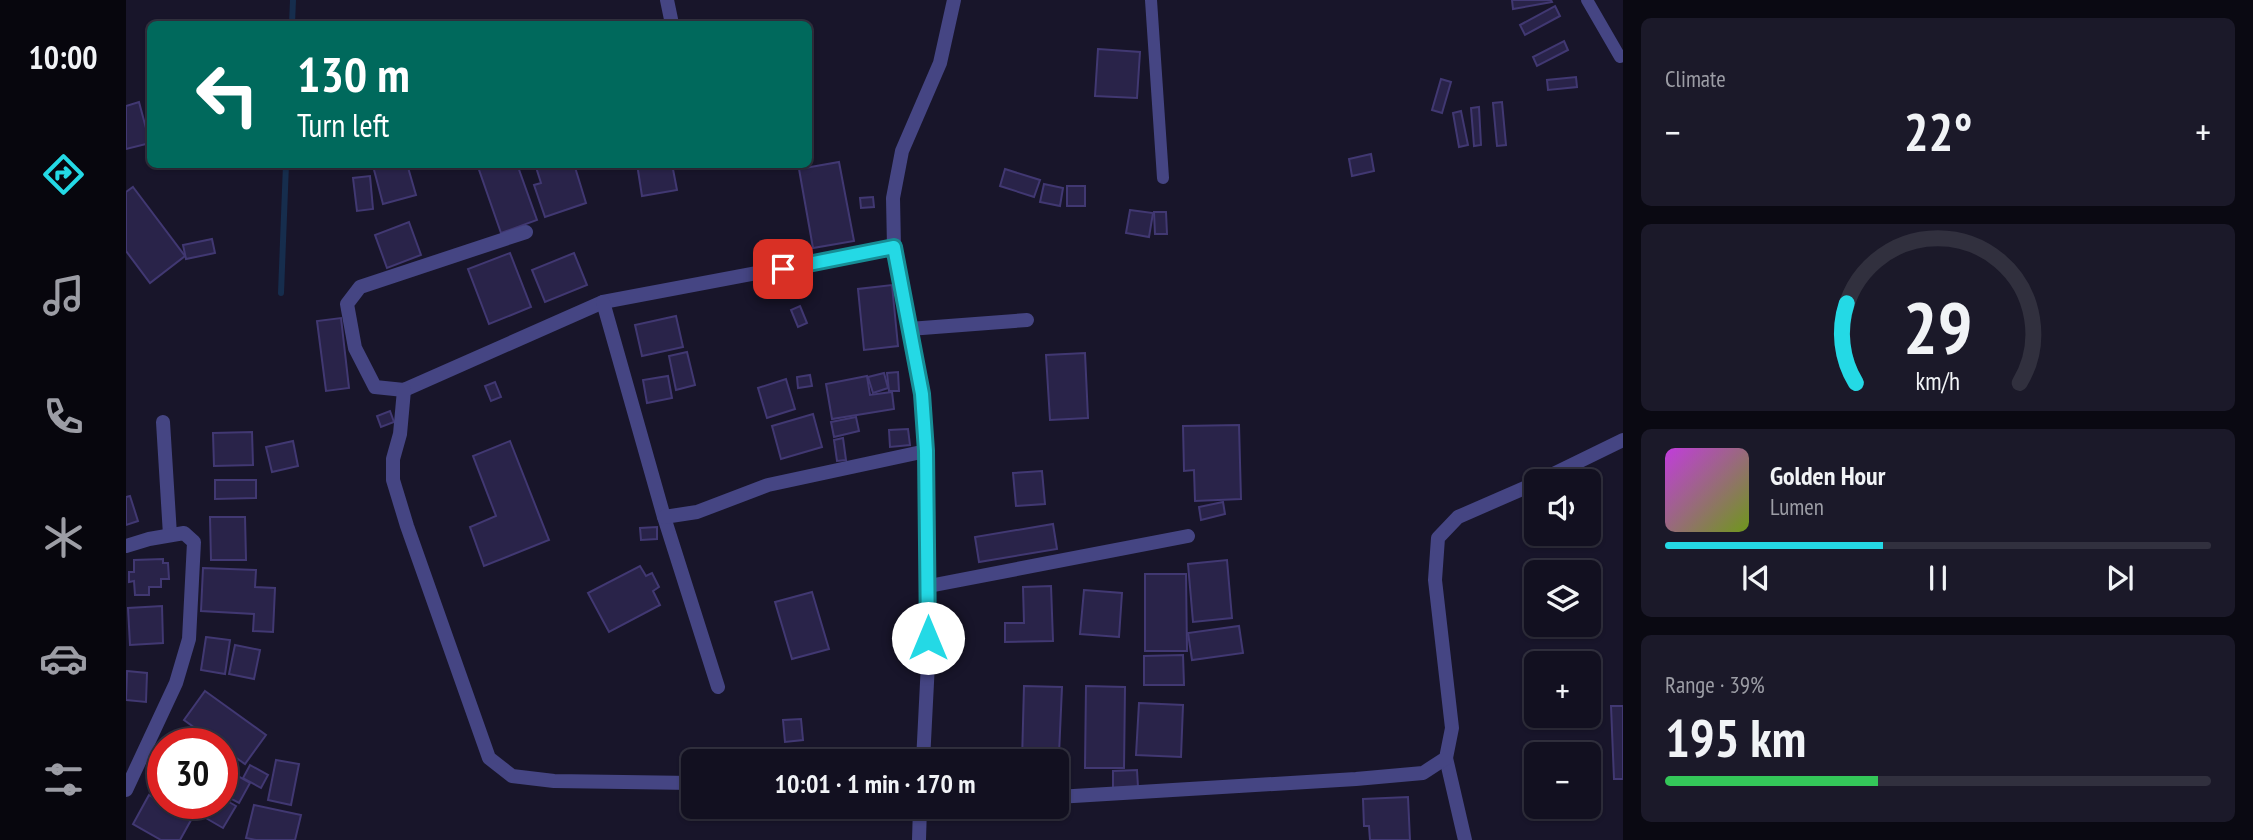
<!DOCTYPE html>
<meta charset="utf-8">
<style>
:root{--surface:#121020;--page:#1b1929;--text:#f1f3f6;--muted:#9c9da5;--line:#31303e;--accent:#24d9e5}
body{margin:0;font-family:"PT Sans Narrow",sans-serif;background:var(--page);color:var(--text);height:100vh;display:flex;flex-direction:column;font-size:26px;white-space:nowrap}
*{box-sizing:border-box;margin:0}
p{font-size:23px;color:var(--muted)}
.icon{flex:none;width:38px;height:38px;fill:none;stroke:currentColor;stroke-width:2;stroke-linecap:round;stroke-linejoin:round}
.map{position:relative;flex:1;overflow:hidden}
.details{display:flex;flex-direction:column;gap:18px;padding:18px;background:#0a0912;width:630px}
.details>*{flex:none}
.hud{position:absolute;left:21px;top:21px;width:665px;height:147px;border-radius:10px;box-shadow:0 2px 5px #0004,0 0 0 2px var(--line);background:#00695c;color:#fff;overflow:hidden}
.controls{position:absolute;left:1398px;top:469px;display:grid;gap:14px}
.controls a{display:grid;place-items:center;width:77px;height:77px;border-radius:10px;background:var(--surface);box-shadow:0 2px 5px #0004,0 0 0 2px var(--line);font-size:35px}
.speed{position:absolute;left:21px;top:728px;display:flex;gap:14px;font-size:35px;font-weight:700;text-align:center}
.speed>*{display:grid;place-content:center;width:91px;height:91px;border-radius:50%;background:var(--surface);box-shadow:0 2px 5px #0004,0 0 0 2px var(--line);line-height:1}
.speed .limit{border:10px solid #d22;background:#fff;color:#111}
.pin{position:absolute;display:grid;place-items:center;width:60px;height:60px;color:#fff;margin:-30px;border-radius:14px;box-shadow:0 4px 10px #0006}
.me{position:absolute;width:77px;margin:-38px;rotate:0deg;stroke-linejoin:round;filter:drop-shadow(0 0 5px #0008)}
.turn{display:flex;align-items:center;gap:24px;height:147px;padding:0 35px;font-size:32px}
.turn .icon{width:91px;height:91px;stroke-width:2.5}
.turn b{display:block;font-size:49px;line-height:60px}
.big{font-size:52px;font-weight:700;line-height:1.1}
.details .widget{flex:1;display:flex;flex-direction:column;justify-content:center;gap:10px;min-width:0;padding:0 24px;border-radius:10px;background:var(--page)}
.details .dial{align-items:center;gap:0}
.dial svg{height:182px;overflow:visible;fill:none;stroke:var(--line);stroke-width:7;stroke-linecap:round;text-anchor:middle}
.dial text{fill:var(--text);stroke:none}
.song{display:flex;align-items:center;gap:21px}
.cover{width:84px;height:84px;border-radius:10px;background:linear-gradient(135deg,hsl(290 70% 55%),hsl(80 70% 35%))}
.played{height:7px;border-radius:4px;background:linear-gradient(90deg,var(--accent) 40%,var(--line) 40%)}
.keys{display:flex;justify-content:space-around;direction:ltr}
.heat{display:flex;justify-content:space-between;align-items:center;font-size:38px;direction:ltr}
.charge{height:10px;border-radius:5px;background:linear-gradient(90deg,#34c759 39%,var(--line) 0)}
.trip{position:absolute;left:555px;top:749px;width:388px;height:70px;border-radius:10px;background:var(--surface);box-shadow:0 2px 5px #0004,0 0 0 2px var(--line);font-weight:700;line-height:70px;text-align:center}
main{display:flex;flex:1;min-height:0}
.menu{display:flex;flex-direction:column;width:126px;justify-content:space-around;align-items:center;background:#07060d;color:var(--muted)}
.menu .icon{width:49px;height:49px}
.menu .current{color:var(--accent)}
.menu b{font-size:32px;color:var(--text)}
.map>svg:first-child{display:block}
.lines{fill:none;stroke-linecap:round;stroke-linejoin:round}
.stream{stroke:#162d4d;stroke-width:6}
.building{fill:#292349;stroke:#413872;stroke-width:2}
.lane{stroke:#454583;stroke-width:12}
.street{stroke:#454583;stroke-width:14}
.route-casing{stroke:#178d95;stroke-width:18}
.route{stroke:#24d9e5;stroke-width:12}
</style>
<main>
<nav class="menu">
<b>10:00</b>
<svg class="icon current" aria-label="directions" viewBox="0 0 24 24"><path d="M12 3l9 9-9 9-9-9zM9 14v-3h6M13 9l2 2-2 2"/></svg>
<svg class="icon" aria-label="music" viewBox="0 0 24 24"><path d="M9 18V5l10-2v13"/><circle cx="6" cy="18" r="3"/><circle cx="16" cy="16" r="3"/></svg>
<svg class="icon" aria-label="phone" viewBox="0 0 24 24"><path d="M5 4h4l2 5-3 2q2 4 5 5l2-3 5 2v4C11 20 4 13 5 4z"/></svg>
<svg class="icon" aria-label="climate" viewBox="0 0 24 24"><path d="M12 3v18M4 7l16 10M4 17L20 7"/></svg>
<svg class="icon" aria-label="car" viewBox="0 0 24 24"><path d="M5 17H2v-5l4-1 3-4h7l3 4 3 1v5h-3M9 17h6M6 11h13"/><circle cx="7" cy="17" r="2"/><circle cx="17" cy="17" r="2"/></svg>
<svg class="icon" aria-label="filters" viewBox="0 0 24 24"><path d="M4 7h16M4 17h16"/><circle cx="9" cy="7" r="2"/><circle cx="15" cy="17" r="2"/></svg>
</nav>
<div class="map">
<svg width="1497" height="840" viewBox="0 0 1497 840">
<rect width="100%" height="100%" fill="#18152a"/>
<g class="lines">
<g class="stream">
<path d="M166,24L167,0"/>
<path d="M155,293L160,164"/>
</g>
</g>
<g class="building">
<path d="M1386,0H1425L1426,2L1387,9Z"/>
<path d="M1429,6L1434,16L1399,35L1394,25Z"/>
<path d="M1438,41L1442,50L1411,66L1407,57Z"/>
<path d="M972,49L1014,52L1011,98L969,96Z"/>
<path d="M1450,77L1451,87L1422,90L1421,80Z"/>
<path d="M1315,79L1325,82L1316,113L1306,110Z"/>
<path d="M13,102L24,143L0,149V106Z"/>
<path d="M1376,102L1380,145L1371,146L1367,103Z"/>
<path d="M1353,107L1355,145L1348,146L1345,108Z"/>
<path d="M1335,111L1342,145L1333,147L1327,113Z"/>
<path d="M1245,154L1248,171L1226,176L1223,159Z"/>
<path d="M713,162L728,241L687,248L673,169Z"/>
<path d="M253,164H281L290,195L257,204L247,166Z"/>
<path d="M351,164H391L411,220L375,233Z"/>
<path d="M409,164H448L460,203L419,217L408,185L415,183Z"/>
<path d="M511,164H546L551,190L516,196Z"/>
<path d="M879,169L914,180L908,197L874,186Z"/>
<path d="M244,176L247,209L231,211L227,178Z"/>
<path d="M918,184L937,188L934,206L914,202Z"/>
<rect x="941" y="186" width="18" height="20"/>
<path d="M7,187L59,256L24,283L0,251V192Z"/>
<path d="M747,197L748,207L735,208L734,198Z"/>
<path d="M1004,210L1027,213L1023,237L1000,233Z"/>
<path d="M1028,212H1040L1041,234H1029Z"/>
<path d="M283,222L295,255L261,268L249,235Z"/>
<path d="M86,239L89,253L60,259L57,245Z"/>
<path d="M384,253L405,307L363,324L342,269Z"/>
<path d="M448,253L461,285L419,302L406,270Z"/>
<path d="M766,285L772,346L738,350L732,289Z"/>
<path d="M674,306L681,323L672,327L665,310Z"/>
<path d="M550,316L557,347L516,356L509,325Z"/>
<path d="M215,318L223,388L200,391L191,321Z"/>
<path d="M561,352L569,385L550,390L543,356Z"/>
<path d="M959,353L962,418L924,420L920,355Z"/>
<path d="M772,372L773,391H763L761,373Z"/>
<path d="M758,373L762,388L747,393L742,377Z"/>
<path d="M684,375L686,386L672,388L671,377Z"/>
<path d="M542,376L546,398L521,403L517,380Z"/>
<path d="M741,376L744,395L766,392L768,409L706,419L700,384Z"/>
<path d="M660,379L669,409L641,418L632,388Z"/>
<path d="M369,382L375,397L365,401L359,386Z"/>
<path d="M264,411L268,422L255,427L251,416Z"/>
<path d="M687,414L696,447L655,459L646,426Z"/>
<path d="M730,417L733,431L708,437L705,422Z"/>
<path d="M1113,425L1115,499L1069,501L1068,470L1058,471L1057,426Z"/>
<path d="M782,429L784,445L764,447L763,430Z"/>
<path d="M126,432L127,465L88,466L87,433Z"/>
<path d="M717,438L720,460L711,461L708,440Z"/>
<path d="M167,441L172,466L146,472L140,447Z"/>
<path d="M384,441L423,540L358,566L344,527L370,516L347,456Z"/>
<path d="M916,471L919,504L890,506L887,473Z"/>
<path d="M89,480H130V498L89,499Z"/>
<path d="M4,496L12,521L0,525V497Z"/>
<path d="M1097,502L1099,514L1075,520L1073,507Z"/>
<path d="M84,517H119L120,560H85Z"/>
<path d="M927,524L931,549L853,562L849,537Z"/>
<path d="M531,527V539L515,540L514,528Z"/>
<path d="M37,559V563H42L43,579H35V587H23V595H9L8,581L3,582V572H8V560Z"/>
<path d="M1101,560L1106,618L1067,622L1062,564Z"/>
<path d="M514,566L520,576L526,573L533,587L527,591L534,605L483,632L462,593Z"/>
<path d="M77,568L130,570L129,587L149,588L147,632L127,631L128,614L75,611Z"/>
<path d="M1019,574H1060L1061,651H1019Z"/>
<path d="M925,586L927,641L879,642V623H898L897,587Z"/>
<path d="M958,590L996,593L993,637L954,634Z"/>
<path d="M686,592L703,649L666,659L649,602Z"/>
<path d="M36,606L37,643L4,645L2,608Z"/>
<path d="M1113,626L1117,653L1066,660L1062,633Z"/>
<path d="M80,637L104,640L99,674L75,670Z"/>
<path d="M109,645L134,650L128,679L103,674Z"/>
<path d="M1057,655L1058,685H1018V656Z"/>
<path d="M1,671L21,673L20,702L0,700Z"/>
<path d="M898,686L936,687L932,777L931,761H896Z"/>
<path d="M960,686L999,687L998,768H959Z"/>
<path d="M79,691L140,735L119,764L96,748V744H91L58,720Z"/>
<path d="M1013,703L1057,705L1055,757L1010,755Z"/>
<path d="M1485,706H1497V779H1488Z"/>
<path d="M675,719L677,740L659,742L657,720Z"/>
<path d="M150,760L173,764L165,805L142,800Z"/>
<path d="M124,765L142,775L135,788L117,778Z"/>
<path d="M96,767L124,783L113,803L96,794Z"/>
<path d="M1011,770L1012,787L987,788V771Z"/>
<path d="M23,795L65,820L54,840H35L7,824Z"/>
<path d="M1282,797L1284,840H1244L1243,826H1238L1237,799Z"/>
<path d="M96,798L110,806L97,828L54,803H96Z"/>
<path d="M128,805L175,815L169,840H130L120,838Z"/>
</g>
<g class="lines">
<g class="lane">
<path d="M1025,0L1037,178"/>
<path d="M1461,0L1494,57"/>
</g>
<g class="street">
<path d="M541,0L546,24"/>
<path d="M400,232L234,287L221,304L229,348L249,387L278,390L477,302L768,247"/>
<path d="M477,302L538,517L592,687"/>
<path d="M783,329L901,320"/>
<path d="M278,390L274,434L267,459V480L281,526L363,758L386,776L428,781L567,783"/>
<path d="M37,422L44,535"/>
<path d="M1413,481L1497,440"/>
<path d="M538,517L571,512L642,485L800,451"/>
<path d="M0,546L23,539L58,533L68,542L63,639L50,683L0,790"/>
<path d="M803,586L1062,536"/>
<path d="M1320,758L1339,840"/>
<path d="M797,761L802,663L800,451L796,394L768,247L767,198L776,151L814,63L828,0"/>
<path d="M931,797L1230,779L1297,773L1320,758L1326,728L1309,580L1312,538L1332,517L1410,483"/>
<path d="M794,813L850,807"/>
<path d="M793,840L794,807"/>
</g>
</g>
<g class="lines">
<defs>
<path id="route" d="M657,269L768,247L796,394L800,451L802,638"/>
</defs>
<use href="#route" class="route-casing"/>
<use href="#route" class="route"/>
</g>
</svg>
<div class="controls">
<a><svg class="icon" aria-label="sound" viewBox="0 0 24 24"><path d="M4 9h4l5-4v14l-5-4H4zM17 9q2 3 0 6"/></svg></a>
<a><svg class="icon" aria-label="layers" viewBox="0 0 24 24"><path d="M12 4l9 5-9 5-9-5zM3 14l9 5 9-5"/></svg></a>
<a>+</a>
<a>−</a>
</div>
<div class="speed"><div class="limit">30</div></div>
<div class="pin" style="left:657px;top:269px;background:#d93025"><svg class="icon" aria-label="arrive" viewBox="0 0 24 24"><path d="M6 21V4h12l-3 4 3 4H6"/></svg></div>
<svg class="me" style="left:802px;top:638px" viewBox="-20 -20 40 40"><circle r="19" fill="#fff"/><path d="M0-13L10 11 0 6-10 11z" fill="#24d9e5"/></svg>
<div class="trip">10:01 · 1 min · 170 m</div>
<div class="hud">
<div class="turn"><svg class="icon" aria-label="left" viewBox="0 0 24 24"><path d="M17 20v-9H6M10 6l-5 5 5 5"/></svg><div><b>130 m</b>Turn left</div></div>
</div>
</div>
<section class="details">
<div class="widget"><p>Climate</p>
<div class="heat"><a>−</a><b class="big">22°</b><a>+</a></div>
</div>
<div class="widget dial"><svg viewBox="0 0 100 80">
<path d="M14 69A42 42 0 1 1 86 69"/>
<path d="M14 69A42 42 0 0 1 10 34" stroke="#24d9e5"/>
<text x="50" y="56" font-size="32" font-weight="700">29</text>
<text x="50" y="72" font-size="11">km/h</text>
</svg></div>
<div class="widget">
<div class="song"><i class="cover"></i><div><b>Golden Hour</b><p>Lumen</p></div></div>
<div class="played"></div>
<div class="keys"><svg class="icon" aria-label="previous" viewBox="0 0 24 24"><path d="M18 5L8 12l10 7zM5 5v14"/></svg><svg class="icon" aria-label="pause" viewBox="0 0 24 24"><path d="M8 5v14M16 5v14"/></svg><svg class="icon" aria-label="next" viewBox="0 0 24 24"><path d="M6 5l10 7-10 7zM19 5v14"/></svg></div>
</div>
<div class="widget"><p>Range · 39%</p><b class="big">195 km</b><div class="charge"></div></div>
</section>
</main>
